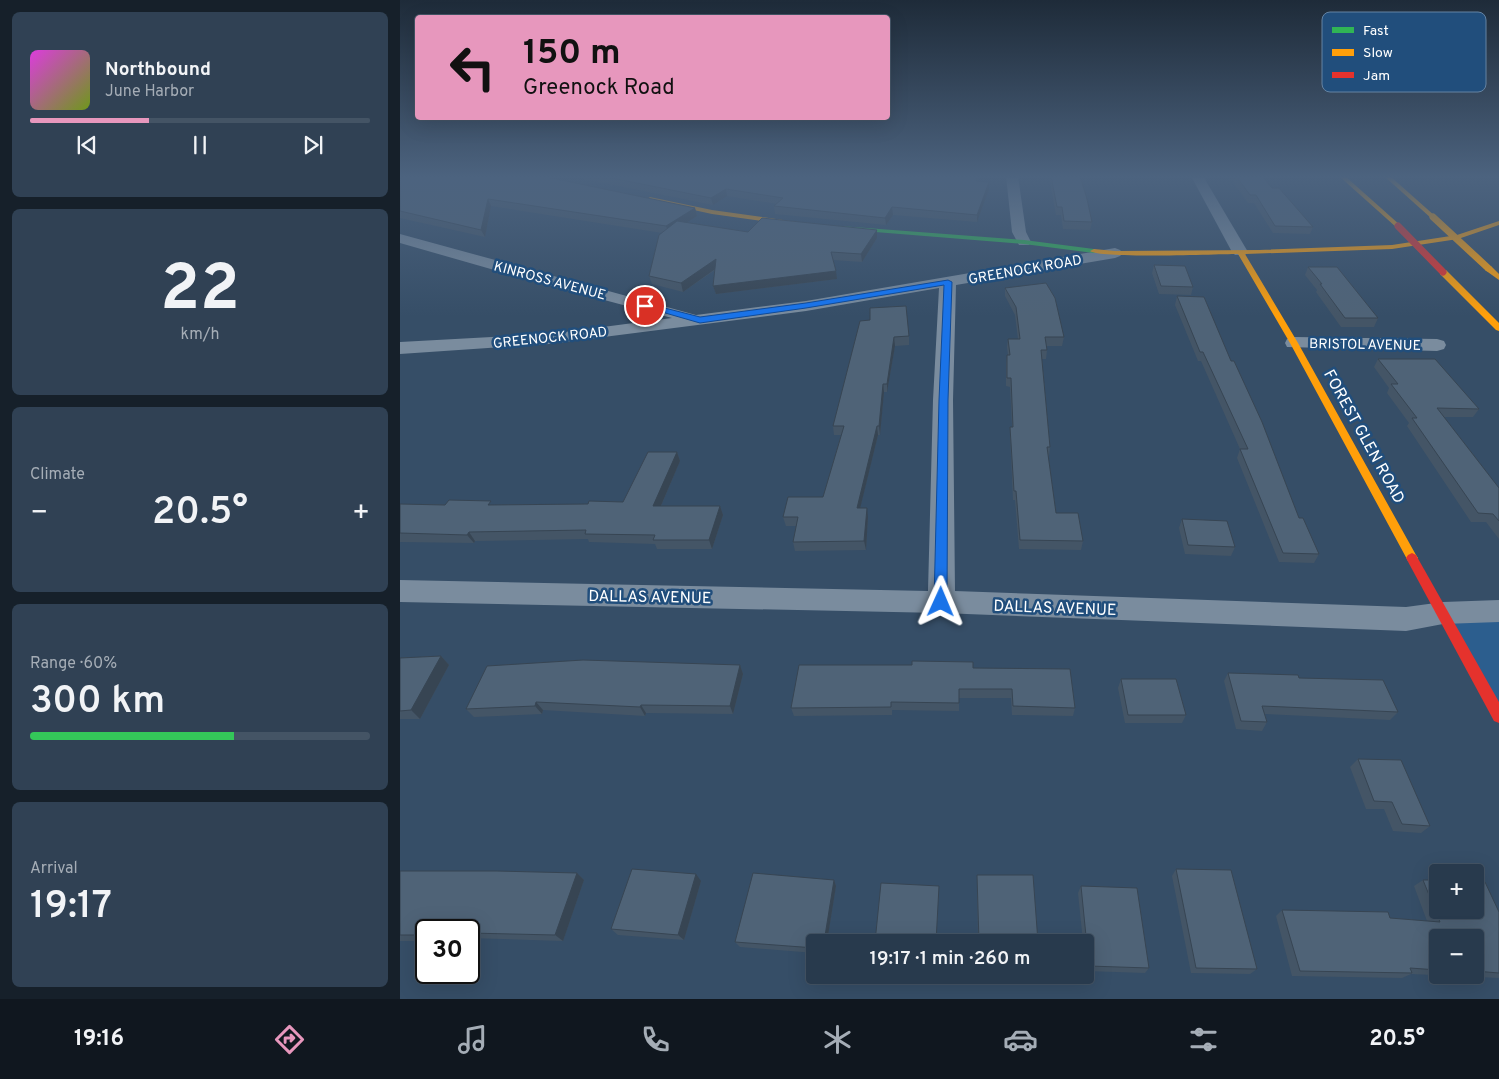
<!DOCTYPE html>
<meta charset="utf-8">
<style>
:root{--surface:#283a4d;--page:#304154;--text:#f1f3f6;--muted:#a5adb6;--line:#445465;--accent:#e797bd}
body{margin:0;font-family:Overpass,sans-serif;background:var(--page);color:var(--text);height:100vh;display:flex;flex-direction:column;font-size:19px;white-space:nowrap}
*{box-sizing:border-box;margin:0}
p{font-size:16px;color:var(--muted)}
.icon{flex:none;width:28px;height:28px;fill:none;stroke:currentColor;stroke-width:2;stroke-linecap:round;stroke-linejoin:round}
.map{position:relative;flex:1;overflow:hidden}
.sheet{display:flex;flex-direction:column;gap:12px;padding:12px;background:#16202a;width:400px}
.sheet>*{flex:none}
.guide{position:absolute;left:15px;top:15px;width:475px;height:105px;border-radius:5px;box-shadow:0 5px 20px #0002,0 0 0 1px var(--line);background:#e797bd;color:#111;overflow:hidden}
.fabs{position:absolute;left:1029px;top:864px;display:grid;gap:10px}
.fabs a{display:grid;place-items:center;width:55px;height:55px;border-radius:5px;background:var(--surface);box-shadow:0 5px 20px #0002,0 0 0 1px var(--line);font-size:25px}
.speed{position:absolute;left:15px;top:919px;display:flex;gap:10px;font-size:25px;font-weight:700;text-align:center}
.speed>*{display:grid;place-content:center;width:65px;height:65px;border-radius:50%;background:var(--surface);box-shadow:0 5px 20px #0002,0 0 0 1px var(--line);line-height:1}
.speed .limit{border:2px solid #111;border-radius:8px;background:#fff;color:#111}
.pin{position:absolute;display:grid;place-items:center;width:42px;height:42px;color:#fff;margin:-21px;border:2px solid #fff;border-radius:50%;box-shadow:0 1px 5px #0007}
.me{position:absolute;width:55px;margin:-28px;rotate:1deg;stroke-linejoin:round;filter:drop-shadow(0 0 4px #0008)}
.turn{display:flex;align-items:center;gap:18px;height:105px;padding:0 25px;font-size:22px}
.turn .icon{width:65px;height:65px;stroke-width:2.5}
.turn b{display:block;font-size:35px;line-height:42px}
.big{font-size:38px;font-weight:600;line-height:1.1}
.sheet .widget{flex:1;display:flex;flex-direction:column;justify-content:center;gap:8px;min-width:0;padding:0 18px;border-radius:8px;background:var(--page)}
.sheet .dial{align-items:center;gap:0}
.dial b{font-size:65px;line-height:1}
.song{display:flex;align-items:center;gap:15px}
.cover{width:60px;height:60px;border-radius:8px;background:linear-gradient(135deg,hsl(300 70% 55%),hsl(80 70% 35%))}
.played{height:5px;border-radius:2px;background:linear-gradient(90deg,var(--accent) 35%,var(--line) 35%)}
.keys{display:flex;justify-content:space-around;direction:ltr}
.heat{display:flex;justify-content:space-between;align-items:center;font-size:28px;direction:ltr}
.charge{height:8px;border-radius:4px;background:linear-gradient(90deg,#34c759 60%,var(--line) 0)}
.trip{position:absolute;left:406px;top:934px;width:288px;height:50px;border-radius:5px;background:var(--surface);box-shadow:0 5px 20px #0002,0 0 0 1px var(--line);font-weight:600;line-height:50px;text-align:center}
.menu{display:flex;height:80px;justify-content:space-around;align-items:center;background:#10171f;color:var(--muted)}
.menu .icon{width:35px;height:35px}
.menu .active{color:var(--accent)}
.menu b{font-size:22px;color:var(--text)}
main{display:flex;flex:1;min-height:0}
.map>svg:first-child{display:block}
.green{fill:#2c5e8e}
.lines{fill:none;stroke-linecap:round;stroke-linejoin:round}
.street{fill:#7a8c9e;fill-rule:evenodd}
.fast{fill:#30b455;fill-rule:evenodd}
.slow{fill:#ff9f0a;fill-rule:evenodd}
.jam{fill:#e5322d;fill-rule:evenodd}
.slow-bridge{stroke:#ff9f0a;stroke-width:7}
.jam-bridge{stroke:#e5322d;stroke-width:7}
.wall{fill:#456;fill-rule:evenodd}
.shaded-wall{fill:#374553}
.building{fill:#4f6377;stroke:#374553}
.route{fill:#1a73e8;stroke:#114b97}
.labels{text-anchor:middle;stroke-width:5;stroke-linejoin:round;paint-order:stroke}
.far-street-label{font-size:14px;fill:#fff;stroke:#214e7c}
.street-label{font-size:16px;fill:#fff;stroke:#214e7c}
.key{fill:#214e7c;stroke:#6483a3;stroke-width:1}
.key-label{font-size:14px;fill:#fff}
</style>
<main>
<section class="sheet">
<div class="widget">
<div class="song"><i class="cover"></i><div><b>Northbound</b><p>June Harbor</p></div></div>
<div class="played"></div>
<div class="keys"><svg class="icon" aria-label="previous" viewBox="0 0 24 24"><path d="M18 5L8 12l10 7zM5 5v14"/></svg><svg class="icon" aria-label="pause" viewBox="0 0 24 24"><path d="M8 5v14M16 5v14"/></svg><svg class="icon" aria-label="next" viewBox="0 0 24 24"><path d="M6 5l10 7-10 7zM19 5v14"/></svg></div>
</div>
<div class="widget dial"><b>22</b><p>km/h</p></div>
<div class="widget"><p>Climate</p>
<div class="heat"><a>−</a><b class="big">20.5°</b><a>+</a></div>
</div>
<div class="widget"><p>Range · 60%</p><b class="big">300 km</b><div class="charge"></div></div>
<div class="widget"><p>Arrival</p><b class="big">19:17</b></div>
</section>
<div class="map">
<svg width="1099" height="999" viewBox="0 0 1099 999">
<rect width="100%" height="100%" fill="#364e67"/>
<path class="green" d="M1043,614L1099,615V709Z"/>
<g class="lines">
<g class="street">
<path d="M606,176H618L626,232L631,242L629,245H619L612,232Z"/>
<path d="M791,176H803L848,252L845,255H835L832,252Z"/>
<path d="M0,234L296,315L406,301L715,248L720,250L723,253L720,256L715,258L556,285L553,400L555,591L1006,607L1043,602L1099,600V622L1043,624L1006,631L541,613L0,602V580L528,591L533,400L539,288L406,311L149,344L0,354V342L149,334L272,318L129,280L0,243Z"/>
<path d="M894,337L1037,339L1044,341L1046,345L1044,349L1037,351L887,347L885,343L887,339Z"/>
</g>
<path class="fast" d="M440,226L624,240L694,249L698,251L694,253L624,244L438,229V227Z"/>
<g class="slow">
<path d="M939,176H945L1000,225V227H996Z"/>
<path d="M984,176H990L1035,216V218H1031Z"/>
<path d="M250,197L312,210L397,222L400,224L397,226L312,214L248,200L247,199Z"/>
<path d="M1099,221V225L1058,239L992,249L845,254L898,343L1016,555L1018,558L1016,561H1008L890,343L838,254C815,254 703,259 690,251L694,249L715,251L859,250L992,245L1057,235Z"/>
<path d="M1085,266H1091L1099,274V280L1085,270Z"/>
<path d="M1040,270H1046L1099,323V331L1096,330L1040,274Z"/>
</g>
<path class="jam" d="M1012,553L1016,555L1099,702V723L1094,721L1006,558L1008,555Z"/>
<path class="slow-bridge" d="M1033,217L1088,268"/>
<path class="jam-bridge" d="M998,226L1043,272"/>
</g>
<g class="wall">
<path d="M169,176H580L578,182H589V189L577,222L493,215L486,225L375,214L374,206L377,204L327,196L313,205Z"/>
<path d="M649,176H680L692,222L690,230L663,229L661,215H656Z"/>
<path d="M829,176H862L872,188L913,227L910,234L873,233L854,203H848Z"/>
<path d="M0,178L295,208L297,216L286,223L348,232L477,238L462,262L433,260L437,279L316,294L313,286L315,270L283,292L252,284L249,276L262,233L91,206L85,237L0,218Z"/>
<path d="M754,265L793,287L791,295L759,294L752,273Z"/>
<path d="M908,267L978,318L974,327H941L916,292L917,290L905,275Z"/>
<path d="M605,288L664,337L662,346H646L647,350L646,359H642L650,447L649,456H648L656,513L683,541L681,550L619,549L615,500H613L610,436V427H612L610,387L606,386V363L607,355H608L607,347L608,339H618L615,315L605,296Z"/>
<path d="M777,296L919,554L914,563L879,562L837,458L840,449L801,361H798L775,305Z"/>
<path d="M460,321L509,336V345L495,346L487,392H484L480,435H478L460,508L468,517L466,550L395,551L393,542L396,526H386L383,517L423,497L441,435H434L433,426Z"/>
<path d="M978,359L1079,409L1073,417H1044L1099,488V539L1086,522H1071L1007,426L1009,423L987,393L989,388L974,367Z"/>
<path d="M277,452L280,461L261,506H320L323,515L312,549H257L255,544L189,542L188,539L75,541L74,543L0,542V504L93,505L188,504L223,502Z"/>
<path d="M782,519L835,547L831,556L785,554L779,528Z"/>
<path d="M41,656L49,665L20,719H0V658Z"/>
<path d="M340,665L343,674L333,714L246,713L245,716L143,710L142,714L74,717L66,709Z"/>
<path d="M573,668L675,708L673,716L612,715L611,698H559V711L492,710V715L394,716L391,708Z"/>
<path d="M828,673L899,678L998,712L990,720L865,714L867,722L862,731L836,729L824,681Z"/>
<path d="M721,679L786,715L782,723H725L718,688Z"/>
<path d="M958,759L1030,826L1021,833L993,831L984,809H966L950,767Z"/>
<path d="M776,869L857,969L850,974L791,973L772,876Z"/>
<path d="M0,871L177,873L184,880L163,941L69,938V930H26V941H0Z"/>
<path d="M577,875L638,942H578L577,882Z"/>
<path d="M434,880L436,886L427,942H415V953L340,947L335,942Z"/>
<path d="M1023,880L1099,912V978L1011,974L1002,978L892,976L876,916L882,910L1027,921L1014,886ZM1038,938H1075V975H1038Z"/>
<path d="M301,881L284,940L218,935L211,929Z"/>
<path d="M681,886L749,968L745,973L686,971L685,942H683L678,893Z"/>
</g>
<g class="shaded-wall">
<path d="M589,182V189L577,222V215Z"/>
<path d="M326,189L327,196L313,205L311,198Z"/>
<path d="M88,199L91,206L85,237L81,230Z"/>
<path d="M492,207L493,215L486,225L485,218Z"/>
<path d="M295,208L297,216L269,234L266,226Z"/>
<path d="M477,230V238L462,262L461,254Z"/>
<path d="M316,259L318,267L283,292L281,283Z"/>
<path d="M436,271L437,279L316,294L313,286Z"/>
<path d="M494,337L495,346L487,392V384Z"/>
<path d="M483,384L484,392L480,435L479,426Z"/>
<path d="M477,426L478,435L458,517L457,508Z"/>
<path d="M277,452L280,461L257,515L253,506Z"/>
<path d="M320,506L323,515L312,549L309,540Z"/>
<path d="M467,508L468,517L466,550L464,541Z"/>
<path d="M69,532L75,541L74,543L67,535Z"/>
<path d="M41,656L49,665L20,719L11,710Z"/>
<path d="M340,665L343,674L333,714L330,706Z"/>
<path d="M136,702L143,710L142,714L135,706Z"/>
<path d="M241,705L246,713L245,716L240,707Z"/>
<path d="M177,873L184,880L163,941L155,935Z"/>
<path d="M296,874L301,881L284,940L278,935Z"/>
<path d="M434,880L436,886L427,942H424Z"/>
</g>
<g class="building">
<path d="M6,176H142L295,208L266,226L88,199L81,230L0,211V178Z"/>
<path d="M202,176H578L576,181L589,182L577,215L492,207L485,218L374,206L383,198L326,189L311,198Z"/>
<path d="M651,176H680L687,199L692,222L664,221L662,207H657Z"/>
<path d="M836,176H862L872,188H879L913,227L875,226L856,195H850Z"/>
<path d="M362,218L477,230L461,254L431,252L436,271L313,286L316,259L281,283L249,276L259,235L277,221L348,232Z"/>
<path d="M754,265L785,266L793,287L761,286Z"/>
<path d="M908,267H937L978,318H945L920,284H922Z"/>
<path d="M646,283L655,298L664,337H645L647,350H641L650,447H647L656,513H678L683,541L620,540L616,491H614L610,427H613L611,378H607V355H610L608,339H620L616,307L605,288Z"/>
<path d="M777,296L804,297L831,361H834L862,422L899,518H903L919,554L883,553L840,449H848L803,352H800Z"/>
<path d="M506,306L509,336L494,337L487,384H483L479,426H477L457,508H467L464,541L393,542L398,517H383L388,497H423L444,426H433L460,321L470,320V308Z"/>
<path d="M978,359H1035L1079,409L1037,408L1099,488V521L1093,514L1078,513L1012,418H1017L991,384H998Z"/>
<path d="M248,452H277L253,506H320L309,540H253L255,535L185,534L186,530L69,532L67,535L0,533V504L45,505L49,500L91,501L88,505L188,504L189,501L223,502Z"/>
<path d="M782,519L827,521L835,547L788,545Z"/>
<path d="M41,656L11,710L0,711V658Z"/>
<path d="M183,660L340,665L330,706L241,705L240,707L136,702L135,706L66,709L87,666Z"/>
<path d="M512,661L573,662V668L670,669L675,708L613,706L612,689H559V703L491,702V707L391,708L399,665H512Z"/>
<path d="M828,673L898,675L899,678L983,680L998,712L862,706L867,722L841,721Z"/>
<path d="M721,679H776L786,715H728Z"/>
<path d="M958,759L1001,760L1030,826L1002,824L992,802L974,801Z"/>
<path d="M232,869L296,874L278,935L211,929Z"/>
<path d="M776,869L831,870L857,969L796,968Z"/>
<path d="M0,871H96L177,873L155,935L69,933V930H26V935H0Z"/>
<path d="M353,873L434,880L424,942H415V948L335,942Z"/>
<path d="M577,875H633L638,942H579Z"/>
<path d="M1023,880H1038V910H1075V882H1085L1099,912V973L1075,971V938H1038V970L1010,968L1012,973L900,971L882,910L988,912L990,918L1040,922Z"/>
<path d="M481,883L539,886L536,942H475Z"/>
<path d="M681,886L737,888L749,968L689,966Z"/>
</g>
<linearGradient id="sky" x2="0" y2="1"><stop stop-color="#1e2b39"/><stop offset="0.56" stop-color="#4c637f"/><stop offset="1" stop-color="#4c637f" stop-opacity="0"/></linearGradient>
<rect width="1099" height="316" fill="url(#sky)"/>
<path class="route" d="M548,280L552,282L548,400L547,602L545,606L541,608L536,606L534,602L539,400L544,285L406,308L300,323L241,306L245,303L300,317L406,303Z"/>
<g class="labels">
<g class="far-street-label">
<text transform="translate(625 269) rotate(-10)" y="5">GREENOCK ROAD</text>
<text transform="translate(150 280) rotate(15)" y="5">KINROSS AVENUE</text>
<text transform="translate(150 337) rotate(-6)" y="5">GREENOCK ROAD</text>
<text transform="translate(965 344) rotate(1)" y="5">BRISTOL AVENUE</text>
</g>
<g class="street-label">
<text transform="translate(965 436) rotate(61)" y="6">FOREST GLEN ROAD</text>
<text transform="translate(250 596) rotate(1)" y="6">DALLAS AVENUE</text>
<text transform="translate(655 607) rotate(2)" y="6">DALLAS AVENUE</text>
</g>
</g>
<rect x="922" y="12" width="164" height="80" rx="8" class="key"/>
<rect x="932" y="27" width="22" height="6" fill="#30b455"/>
<rect x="932" y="49" width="22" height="7" fill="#ff9f0a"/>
<rect x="932" y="72" width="22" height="6" fill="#e5322d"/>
<g class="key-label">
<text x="963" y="35">Fast</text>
<text x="963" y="57">Slow</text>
<text x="963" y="80">Jam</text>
</g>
</svg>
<div class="fabs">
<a>+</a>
<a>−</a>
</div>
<div class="speed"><div class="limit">30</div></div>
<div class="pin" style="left:245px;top:306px;background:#d93025"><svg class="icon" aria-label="arrive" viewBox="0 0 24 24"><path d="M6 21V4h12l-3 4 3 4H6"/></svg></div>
<svg class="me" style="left:541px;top:602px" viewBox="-20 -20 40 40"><path d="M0-17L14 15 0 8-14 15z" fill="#1a73e8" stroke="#fff" stroke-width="4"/></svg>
<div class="trip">19:17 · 1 min · 260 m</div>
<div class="guide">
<div class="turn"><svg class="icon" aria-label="left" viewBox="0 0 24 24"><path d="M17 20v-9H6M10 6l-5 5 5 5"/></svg><div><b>150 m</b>Greenock Road</div></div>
</div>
</div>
</main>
<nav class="menu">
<b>19:16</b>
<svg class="icon active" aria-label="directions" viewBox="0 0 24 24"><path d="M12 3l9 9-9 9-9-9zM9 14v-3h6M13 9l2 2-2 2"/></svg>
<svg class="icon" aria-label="music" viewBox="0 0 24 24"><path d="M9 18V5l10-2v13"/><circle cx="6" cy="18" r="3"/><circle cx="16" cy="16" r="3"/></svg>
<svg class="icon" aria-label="phone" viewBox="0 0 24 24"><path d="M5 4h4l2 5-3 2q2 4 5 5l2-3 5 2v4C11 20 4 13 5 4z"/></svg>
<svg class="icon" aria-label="climate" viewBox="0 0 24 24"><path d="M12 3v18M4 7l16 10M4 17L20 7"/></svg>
<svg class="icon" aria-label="car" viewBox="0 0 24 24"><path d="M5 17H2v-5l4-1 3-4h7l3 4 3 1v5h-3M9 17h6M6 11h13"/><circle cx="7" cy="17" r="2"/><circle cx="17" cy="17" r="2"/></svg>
<svg class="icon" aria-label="filters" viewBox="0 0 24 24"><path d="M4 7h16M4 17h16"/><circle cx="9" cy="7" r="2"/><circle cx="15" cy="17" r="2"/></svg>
<b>20.5°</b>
</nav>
